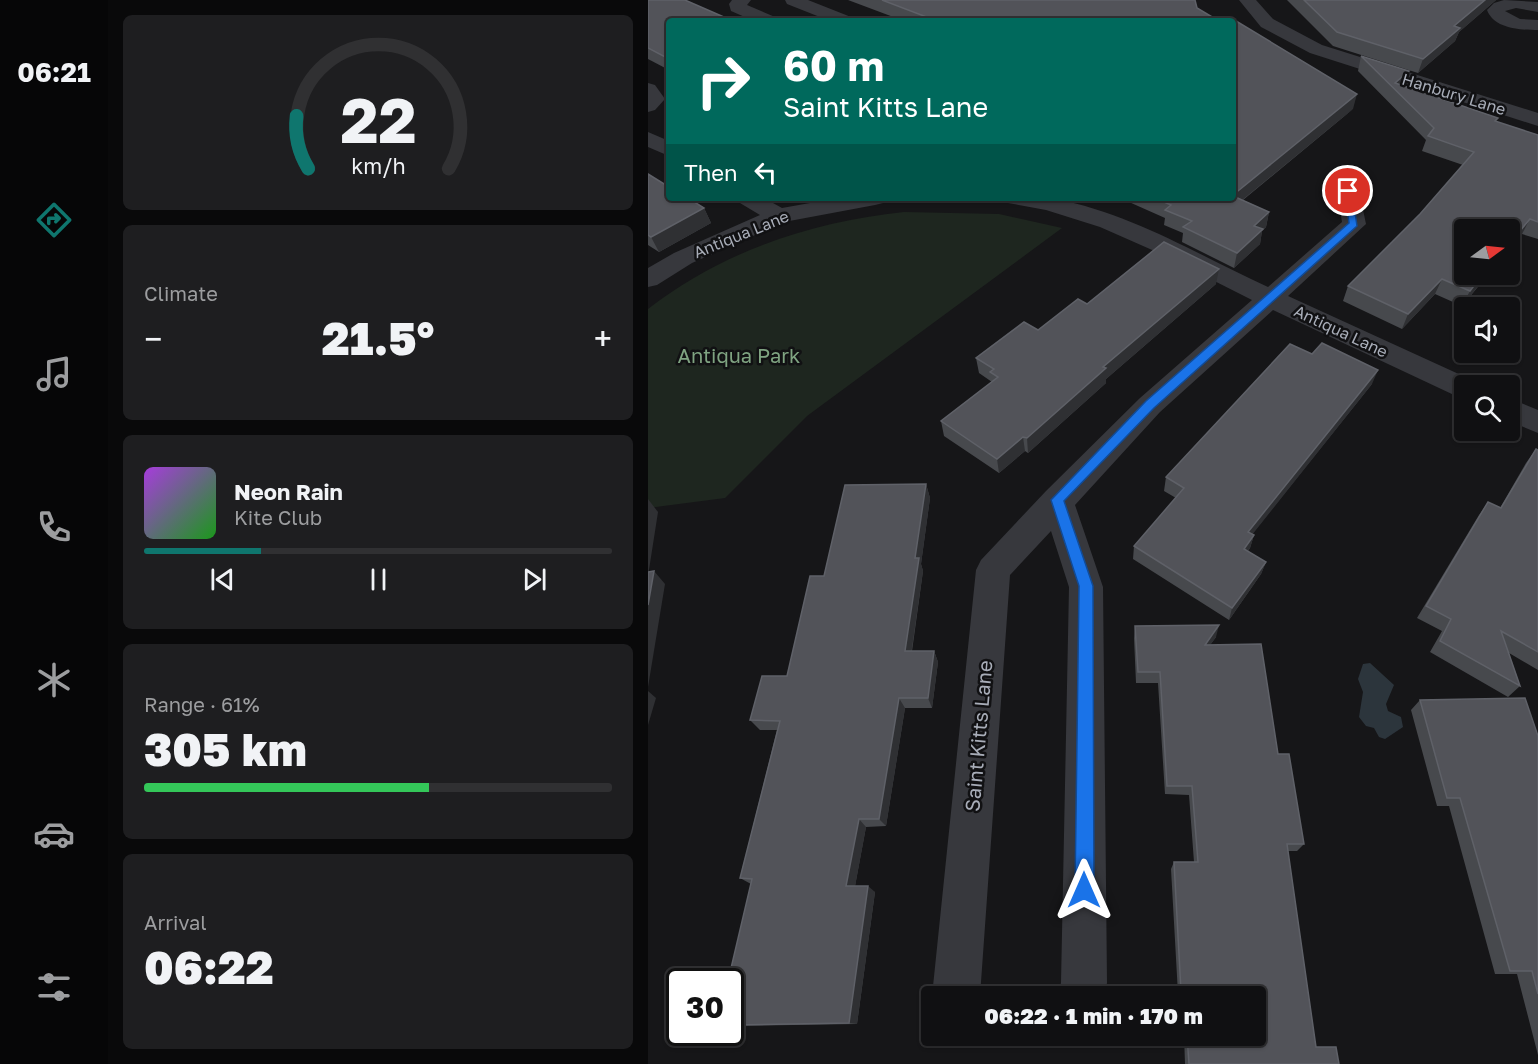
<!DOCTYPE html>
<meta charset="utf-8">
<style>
:root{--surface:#101012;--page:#1e1e20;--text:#f1f3f6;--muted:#9c9d9f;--line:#303032;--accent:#0f766e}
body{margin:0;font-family:"Golos Text",sans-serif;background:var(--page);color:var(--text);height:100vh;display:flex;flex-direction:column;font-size:22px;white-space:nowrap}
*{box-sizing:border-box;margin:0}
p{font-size:20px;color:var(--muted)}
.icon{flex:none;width:33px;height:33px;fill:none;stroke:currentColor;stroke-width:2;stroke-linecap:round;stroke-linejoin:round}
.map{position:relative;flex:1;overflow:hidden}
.drawer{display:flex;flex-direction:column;gap:15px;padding:15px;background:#09090a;width:540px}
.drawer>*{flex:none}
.hud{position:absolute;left:18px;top:18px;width:570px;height:183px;border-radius:6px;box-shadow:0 2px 4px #0004,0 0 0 2px var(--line);background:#00695c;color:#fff;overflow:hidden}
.needle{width:39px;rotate:75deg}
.fabs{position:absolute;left:806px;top:219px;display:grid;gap:12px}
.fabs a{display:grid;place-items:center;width:66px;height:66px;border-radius:6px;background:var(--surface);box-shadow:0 2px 4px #0004,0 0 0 2px var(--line);font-size:30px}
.speed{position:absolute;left:18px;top:968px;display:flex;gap:12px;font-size:30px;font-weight:700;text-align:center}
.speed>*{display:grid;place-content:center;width:78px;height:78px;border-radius:50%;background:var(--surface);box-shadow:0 2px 4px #0004,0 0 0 2px var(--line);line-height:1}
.speed .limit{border:3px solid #111;border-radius:9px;background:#fff;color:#111}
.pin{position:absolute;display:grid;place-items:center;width:51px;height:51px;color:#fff;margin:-26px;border:3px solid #fff;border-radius:50%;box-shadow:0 2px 6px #0007}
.me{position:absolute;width:66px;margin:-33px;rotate:0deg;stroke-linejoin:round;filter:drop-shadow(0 0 4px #0008)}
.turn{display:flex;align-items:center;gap:21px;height:126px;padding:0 18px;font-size:27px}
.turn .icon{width:78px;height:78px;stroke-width:2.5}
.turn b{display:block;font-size:42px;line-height:51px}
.then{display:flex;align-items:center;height:57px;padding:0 18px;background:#0003;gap:12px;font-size:22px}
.big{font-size:45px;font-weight:800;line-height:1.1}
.drawer .tile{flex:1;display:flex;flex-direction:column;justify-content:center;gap:9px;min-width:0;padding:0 21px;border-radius:9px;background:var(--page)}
.drawer .dial{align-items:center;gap:0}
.dial svg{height:156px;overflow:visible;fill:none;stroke:var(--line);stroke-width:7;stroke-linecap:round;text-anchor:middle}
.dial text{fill:var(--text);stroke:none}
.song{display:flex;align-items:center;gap:18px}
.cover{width:72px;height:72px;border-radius:9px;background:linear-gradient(135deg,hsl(280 70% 55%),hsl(120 70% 35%))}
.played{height:6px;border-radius:3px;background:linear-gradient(90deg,var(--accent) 25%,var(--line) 25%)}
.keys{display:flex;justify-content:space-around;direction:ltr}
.heat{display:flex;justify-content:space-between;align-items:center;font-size:33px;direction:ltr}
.charge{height:9px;border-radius:4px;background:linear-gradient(90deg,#34c759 61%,var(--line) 0)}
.trip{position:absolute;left:273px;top:986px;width:345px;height:60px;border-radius:6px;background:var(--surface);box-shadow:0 2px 4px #0004,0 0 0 2px var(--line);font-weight:800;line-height:60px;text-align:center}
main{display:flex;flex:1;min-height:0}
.menu{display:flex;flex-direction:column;width:108px;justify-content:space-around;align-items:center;background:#060607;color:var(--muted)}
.menu .icon{width:42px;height:42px}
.menu .active{color:var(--accent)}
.menu b{font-size:27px;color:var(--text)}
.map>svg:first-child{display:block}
.green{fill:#1e261f}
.water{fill:#2c353c}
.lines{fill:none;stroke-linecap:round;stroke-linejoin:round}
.street{fill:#37383d;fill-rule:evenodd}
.wall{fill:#47494d}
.shaded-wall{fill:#2f3033}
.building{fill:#525359;stroke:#5f6168;stroke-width:1.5}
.route{fill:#1a73e8;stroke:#114b97;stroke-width:1.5}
.labels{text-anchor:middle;stroke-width:5;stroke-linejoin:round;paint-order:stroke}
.far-street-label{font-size:16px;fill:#a8adb8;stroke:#111113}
.park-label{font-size:20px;fill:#7fa381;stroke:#111113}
.street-label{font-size:20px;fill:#a8adb8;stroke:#111113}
</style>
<main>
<nav class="menu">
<b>06:21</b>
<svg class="icon active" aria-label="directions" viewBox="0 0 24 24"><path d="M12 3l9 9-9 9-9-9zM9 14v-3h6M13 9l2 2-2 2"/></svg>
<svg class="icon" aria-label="music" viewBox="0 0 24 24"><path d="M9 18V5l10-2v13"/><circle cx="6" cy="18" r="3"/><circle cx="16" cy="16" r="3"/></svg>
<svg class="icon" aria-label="phone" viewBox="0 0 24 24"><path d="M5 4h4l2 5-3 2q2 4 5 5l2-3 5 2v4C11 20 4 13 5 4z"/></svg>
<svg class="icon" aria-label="climate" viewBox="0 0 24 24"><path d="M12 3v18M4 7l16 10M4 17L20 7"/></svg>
<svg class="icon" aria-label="car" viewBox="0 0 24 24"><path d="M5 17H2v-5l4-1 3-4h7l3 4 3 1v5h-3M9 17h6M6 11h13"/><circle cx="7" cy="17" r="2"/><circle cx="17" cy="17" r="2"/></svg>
<svg class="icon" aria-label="filters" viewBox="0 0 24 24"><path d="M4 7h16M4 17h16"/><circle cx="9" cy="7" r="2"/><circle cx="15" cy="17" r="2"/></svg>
</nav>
<section class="drawer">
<div class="tile dial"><svg viewBox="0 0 100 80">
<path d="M14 69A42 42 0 1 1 86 69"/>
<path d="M14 69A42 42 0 0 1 8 42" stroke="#0f766e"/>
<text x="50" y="56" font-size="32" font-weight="700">22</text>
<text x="50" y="72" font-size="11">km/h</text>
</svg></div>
<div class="tile"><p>Climate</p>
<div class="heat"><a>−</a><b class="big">21.5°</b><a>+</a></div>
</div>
<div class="tile">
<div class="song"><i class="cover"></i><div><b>Neon Rain</b><p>Kite Club</p></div></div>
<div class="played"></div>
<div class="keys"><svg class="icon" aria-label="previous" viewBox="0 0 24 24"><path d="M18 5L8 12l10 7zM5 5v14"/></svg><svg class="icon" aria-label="pause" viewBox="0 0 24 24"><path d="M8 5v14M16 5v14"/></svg><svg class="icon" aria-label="next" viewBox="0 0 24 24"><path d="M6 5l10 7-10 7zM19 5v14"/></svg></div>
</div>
<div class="tile"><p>Range · 61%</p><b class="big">305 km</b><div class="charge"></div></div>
<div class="tile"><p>Arrival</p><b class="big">06:22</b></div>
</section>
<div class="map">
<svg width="890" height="1064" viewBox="0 0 890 1064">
<rect width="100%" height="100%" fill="#161618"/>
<path class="green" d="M256,212L351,214L414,228L159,416L77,498L0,508V309C75,251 163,222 256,212Z"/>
<path class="water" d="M722,663L746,685L738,704L740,711L753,717L755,727L737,739L731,737L726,728L718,726L711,717L715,692L710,679L715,664Z"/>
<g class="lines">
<g class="street">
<path d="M84,0H103L99,5L127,17L130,21H106L83,11L81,4Z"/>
<path d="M137,0H160L203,17L206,21H182L139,4Z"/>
<path d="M591,0H608L625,19L674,45L890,113V126L662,53L613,27Z"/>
<path d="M856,0L890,2V12L868,8L857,11L872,19L890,20V30C873,30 846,29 839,10L846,3Z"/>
<path d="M0,83L7,85L17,99L7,110L0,112Z"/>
<path d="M0,132L21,141V156L0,147Z"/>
<path d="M700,184L708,186L711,191L718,224L640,296L826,381L829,386H816V398L806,395L625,310L512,412L427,505L455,587L459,983L456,996H408L413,983L421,587L403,531L362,575L332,996H284L328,570L333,560L398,491L492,398L604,300L511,253L452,227L398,210L360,203L357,198C373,198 391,195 407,199C483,213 550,255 620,287L694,222L689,191L692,186Z"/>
<path d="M89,198H116L134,208L190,198H238L235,203L227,205L136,222L44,263L9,285L0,287V268L26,253L112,215L92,203Z"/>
<path d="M861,398L890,410V433L861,421Z"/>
</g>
</g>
<g class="wall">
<path d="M0,0L21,21V70L0,59Z"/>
<path d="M200,0H547L549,8L571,21H256Z"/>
<path d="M639,0H848L811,32L807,41L770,73L685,46Z"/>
<path d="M713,56L756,86L849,122L890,135V239L874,234L814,306L787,294L754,329L695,301L700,286L772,214L815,165L774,151L778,140L710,71Z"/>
<path d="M705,109L595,200L621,212L618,227L614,231L612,244L586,268L534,242L535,233L516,225L517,218L472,198H585Z"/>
<path d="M0,174L56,208L63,223L11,252L0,245Z"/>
<path d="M568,284L458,379V383L380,453L377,451L351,473L296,436L293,421L344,382L331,373L328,358L390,330L439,304Z"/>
<path d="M724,384L604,534L606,535L602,548L600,551L618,562L613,574L581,620L485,559L486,546L528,498L516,491L518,477Z"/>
<path d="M888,449L890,450V670L861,653L872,686L860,697L782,652L794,631L769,618L831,515L840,502L852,508L878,463Z"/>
<path d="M278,484L282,498L273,564L275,571L264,651H286L290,662L284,708H257L238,826L218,827L207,886L227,892L209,1024L82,1026V981L103,884L92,878L129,730H112L102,720L139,676L176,576Z"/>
<path d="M487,626L568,637L562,645L630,754L656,844L649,851H640L668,1047L691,1064H537L536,1035H608V996H533V994H530L523,869L526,862H546L541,795L517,794L510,683H488L486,638Z"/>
<path d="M772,700L890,736V1055L869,974H847L801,806H789L763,710Z"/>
</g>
<g class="shaded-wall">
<path d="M837,0H848L811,32L807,41L770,73L775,59L806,26Z"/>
<path d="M761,71L756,85L747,83Z"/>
<path d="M709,94L705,109L582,210L585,195Z"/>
<path d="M56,208L63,223L11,252L3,237Z"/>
<path d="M621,212L618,227L614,231L612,244L586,268L589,253L606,226Z"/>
<path d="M882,219L874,234L861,249V244Z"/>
<path d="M571,269L568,284L458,379V383L380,453L379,438L455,367Z"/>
<path d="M835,274H840L814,306L822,291Z"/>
<path d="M794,279L787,294L754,329L760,314Z"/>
<path d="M730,370L724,384L596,545L600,532Z"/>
<path d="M375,437L377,451L351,473L349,459Z"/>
<path d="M278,484L282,498L273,564L275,571L262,662L257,651L267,558Z"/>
<path d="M0,499L10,512L0,576Z"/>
<path d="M606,535L602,548L592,562L596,549Z"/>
<path d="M618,562L613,574L581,620L584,608Z"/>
<path d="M6,571L17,584L0,687V605Z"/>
<path d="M571,625L568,637L554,656L557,645Z"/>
<path d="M286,651L290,662L284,708L280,698Z"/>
<path d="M0,691L8,698L0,725Z"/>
<path d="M251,698L257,708L238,826L231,819Z"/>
<path d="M211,819L218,827L206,892L198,886Z"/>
<path d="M220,886L227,892L209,1024L201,1023Z"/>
</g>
<g class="building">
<path d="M0,0H37L85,21H21V59L0,48Z"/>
<path d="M234,0H547L549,8L571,21H289Z"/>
<path d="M656,0H837L806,26L812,28L775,59L689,32Z"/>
<path d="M588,21L709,94L585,195V22Z"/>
<path d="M713,56L761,71L747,83L850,118L847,121L890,135V222L882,219L861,244V230H816V274H835L822,291L794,279L760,314L700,286L772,214L826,152L780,136L786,128Z"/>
<path d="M0,174L21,187V198H40L56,208L3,237L0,235Z"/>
<path d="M585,196L621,212L606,226L615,229L589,253L535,227L544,221L517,210L523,205L507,198H585Z"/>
<path d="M516,242L571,269L455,367L458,368L379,438L375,437L349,459L293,421L350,377L342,372L346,369L328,358L376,322L390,330L430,299L439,304Z"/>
<path d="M674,343L730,370L600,532L606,535L596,549L618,562L584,608L486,546L536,488L518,477L642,344L664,354Z"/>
<path d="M888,449L890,450V652L853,631L872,686L792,641L803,619L778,606L840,502L853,508Z"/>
<path d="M278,484L267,558H271L257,651H286L280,698H251L231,819H211L198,886H220L201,1023L82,1025V981H80L104,879L92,878L132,721L102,720L114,676H139L162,576H176L197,485Z"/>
<path d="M6,571L0,605V572Z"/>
<path d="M571,625L557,645L613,644L630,754H641L656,844H639L668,1047H688L691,1064H541L539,1035H608V996H537L536,991H533L526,862H550L544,786H519L512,672H490L487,626Z"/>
<path d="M877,698L890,736V994L884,971H862L812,798H799L772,700Z"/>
</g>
<path class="route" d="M696,189L704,191L709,226L506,408L416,501L445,586L446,890L443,896L436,899L430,896L427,890L431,586L403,500L498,401L701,223Z"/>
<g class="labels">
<g class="far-street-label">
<text transform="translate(806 94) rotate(17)" y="6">Hanbury Lane</text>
<text transform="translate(93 234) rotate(-22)" y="6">Antiqua Lane</text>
<text transform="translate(693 331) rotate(25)" y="6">Antiqua Lane</text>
</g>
<g class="park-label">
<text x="91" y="363">Antiqua Park</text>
</g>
<g class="street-label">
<text transform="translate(331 736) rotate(-85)" y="7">Saint Kitts Lane</text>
</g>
</g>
</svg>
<div class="fabs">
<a><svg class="needle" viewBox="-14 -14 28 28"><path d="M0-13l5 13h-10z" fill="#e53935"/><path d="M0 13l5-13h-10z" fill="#9c9d9f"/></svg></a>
<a><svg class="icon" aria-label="sound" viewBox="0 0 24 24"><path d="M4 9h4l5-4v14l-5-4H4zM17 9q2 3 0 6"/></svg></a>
<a><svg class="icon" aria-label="search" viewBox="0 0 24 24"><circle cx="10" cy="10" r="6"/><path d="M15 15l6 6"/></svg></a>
</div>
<div class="speed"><div class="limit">30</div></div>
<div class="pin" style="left:700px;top:191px;background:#d93025"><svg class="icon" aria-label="arrive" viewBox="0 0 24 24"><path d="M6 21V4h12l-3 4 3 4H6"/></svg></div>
<svg class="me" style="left:436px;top:890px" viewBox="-20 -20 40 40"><path d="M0-17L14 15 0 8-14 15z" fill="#1a73e8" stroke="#fff" stroke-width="4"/></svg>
<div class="trip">06:22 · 1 min · 170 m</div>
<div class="hud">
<div class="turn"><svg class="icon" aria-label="right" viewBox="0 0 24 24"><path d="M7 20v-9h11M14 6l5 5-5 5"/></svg><div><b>60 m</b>Saint Kitts Lane</div></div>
<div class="then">Then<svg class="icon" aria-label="left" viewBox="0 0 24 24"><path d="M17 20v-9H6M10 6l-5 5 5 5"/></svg></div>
</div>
</div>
</main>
